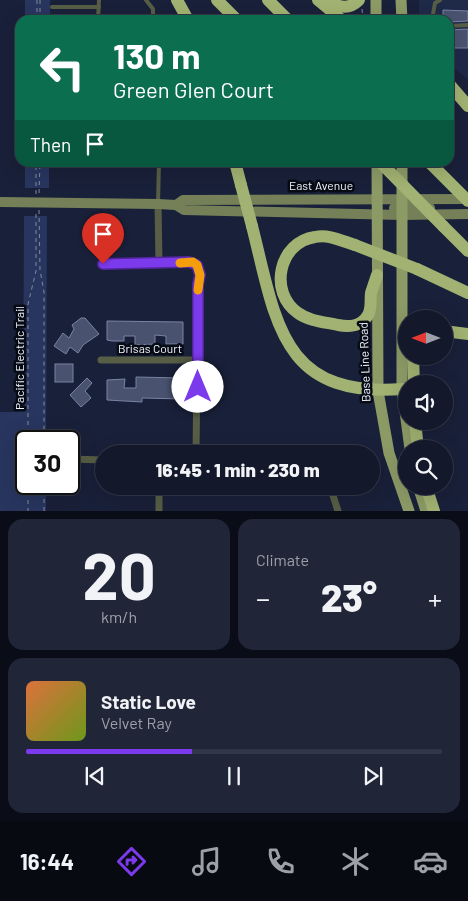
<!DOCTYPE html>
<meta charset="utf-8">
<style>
:root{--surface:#13182b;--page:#202537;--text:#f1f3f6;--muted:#9da0a9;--line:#323747;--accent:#7c3aed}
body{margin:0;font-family:Barlow,sans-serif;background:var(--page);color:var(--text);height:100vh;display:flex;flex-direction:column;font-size:19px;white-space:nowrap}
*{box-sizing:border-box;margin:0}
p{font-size:16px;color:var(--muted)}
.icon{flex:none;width:28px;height:28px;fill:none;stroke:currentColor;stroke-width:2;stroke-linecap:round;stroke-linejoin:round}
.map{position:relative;height:511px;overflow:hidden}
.details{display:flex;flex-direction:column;gap:8px;padding:8px;background:#0a0d18;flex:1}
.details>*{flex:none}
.guide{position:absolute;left:15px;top:15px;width:439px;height:152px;border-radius:15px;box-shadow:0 5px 20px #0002,0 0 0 1px var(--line);background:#0b6e4f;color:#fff;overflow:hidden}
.needle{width:32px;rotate:270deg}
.buttons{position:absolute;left:398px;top:310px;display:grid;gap:10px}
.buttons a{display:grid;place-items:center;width:55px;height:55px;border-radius:50%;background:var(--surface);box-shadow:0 5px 20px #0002,0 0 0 1px var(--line);font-size:25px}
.speed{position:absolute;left:15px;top:430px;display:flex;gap:10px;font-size:25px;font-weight:700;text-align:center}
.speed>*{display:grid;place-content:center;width:65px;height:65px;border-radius:50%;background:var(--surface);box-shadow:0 5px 20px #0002,0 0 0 1px var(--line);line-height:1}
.speed .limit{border:2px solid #111;border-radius:8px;background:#fff;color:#111}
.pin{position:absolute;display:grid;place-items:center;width:42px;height:42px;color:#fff;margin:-51px -21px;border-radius:50% 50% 50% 0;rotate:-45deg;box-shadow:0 0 5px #0007}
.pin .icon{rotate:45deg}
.me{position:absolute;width:55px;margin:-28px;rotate:0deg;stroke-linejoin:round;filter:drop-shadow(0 0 4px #0008)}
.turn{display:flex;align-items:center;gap:18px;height:105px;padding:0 15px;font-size:22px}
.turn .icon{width:65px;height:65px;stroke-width:2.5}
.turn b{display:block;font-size:35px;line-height:42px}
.then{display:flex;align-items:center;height:48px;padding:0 15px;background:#0003;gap:10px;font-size:19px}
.big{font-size:38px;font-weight:800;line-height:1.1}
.details .card{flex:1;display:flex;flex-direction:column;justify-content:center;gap:8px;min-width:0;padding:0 18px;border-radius:15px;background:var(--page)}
.details .dial{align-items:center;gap:0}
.dial b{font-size:65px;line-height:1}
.song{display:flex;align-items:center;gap:15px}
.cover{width:60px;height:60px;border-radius:8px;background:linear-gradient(135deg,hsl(20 70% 55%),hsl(80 70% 35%))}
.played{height:5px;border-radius:2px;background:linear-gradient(90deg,var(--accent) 40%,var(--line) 40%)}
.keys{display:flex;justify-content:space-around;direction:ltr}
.heat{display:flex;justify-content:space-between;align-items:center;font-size:28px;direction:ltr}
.details .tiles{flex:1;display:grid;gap:8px;grid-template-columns:1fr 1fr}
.card:last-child{grid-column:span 2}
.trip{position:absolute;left:95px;top:445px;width:285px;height:50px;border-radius:25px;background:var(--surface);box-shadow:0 5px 20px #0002,0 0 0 1px var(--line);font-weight:800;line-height:50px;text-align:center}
.dock{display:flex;height:80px;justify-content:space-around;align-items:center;background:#080a11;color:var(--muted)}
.dock .icon{width:35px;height:35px}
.dock .on{color:var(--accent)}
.dock b{font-size:22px;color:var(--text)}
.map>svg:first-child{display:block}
.built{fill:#1f2948}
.green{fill:#28355f}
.building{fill:#495370;stroke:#7984a3}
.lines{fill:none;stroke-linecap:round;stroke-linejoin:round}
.path{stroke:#858a9a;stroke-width:1;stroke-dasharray:4 4;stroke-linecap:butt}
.service{stroke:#575e45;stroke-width:4}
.minor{stroke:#575e45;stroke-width:7}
.secondary{stroke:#758058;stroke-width:10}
.primary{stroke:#8c9a66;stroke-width:11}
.motorway{stroke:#a1b272;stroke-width:12}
.motorway-bridge{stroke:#a1b272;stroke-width:12}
.route-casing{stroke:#51269a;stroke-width:12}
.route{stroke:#7c3aed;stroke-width:9}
.slow{stroke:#f59e0b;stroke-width:9}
.labels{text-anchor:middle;stroke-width:5;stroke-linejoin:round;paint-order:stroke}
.street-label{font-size:12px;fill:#f2f5fc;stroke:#070b16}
</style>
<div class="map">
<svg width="468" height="511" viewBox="0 0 468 511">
<rect width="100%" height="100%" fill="#192039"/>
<path class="built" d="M419,0H468V79L449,65V20H419Z"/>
<g class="green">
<rect x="25" y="0" width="25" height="20"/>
<rect x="25" y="163" width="24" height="25"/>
<path d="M24,216H47L46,441H26V484H46V511H0V412H16L23,409Z"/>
</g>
<g class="building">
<path d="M443,10L468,11V21L449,22V20H443Z"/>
<path d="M468,29V48H449V30Z"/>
<path d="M81,318H85L99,334L83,345L78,353L70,347L66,354L54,346L63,333L69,338L74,329L72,325Z"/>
<path d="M107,321L183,322V344H166V336L155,335V344L135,345V336H124V341H112L107,340Z"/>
<rect x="55" y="364" width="18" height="18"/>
<path d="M136,377L183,378V399L142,398V402L107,400V380L125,379L124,388H136Z"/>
<path d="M87,378L92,383L85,391L91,398L81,407L70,395Z"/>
</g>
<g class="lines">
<g class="path">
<path d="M362,9L363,20"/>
<path d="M37,20V0"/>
<path d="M40,20V0"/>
<path d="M39,193L40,162"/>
<path d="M36,194V162"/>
<path d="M39,210L40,270L44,292V441"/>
<path d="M28,441V304L36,271V210"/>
<path d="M28,484V511"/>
<path d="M44,511V484"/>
</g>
<g class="service">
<path d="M146,0L153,9V20"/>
<path d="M52,7H99"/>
<path d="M98,20L99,0"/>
<path d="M435,20L433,14L435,3L440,0"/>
<path d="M449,26L468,25"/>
<path d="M158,204L159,162"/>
</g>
<g class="minor">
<path d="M158,204L159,263"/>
<path d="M103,264L189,262L197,265L200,275L198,283L196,454"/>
<path d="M101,360H198"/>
<path d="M69,459L104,460"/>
<path d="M330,486L338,511"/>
<path d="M159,511V486"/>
</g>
<g class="secondary">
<path d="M0,202L158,204L176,205L184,210L401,215L468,214"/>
<path d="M176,205L183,200L468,199"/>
<path d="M394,208H430"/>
</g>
<g class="primary">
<path d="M401,0L402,20"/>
<path d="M376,20V0"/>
<path d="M377,162L378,391L389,453L409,511"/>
<path d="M402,162V389L410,449"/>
<path d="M418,486L426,511"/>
</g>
<g class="motorway">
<path d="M177,0L188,20"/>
<path d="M217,0L237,20"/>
<path d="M268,0L288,20"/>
<path d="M318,0L342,20"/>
<path d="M328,0C339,8 349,10 359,0"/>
<path d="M449,84L468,106"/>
<path d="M235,162L241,185"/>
<path d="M252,226C276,320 280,398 402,389"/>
<path d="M443,226L468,251"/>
<path d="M355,245C342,241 329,234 315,237C279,242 268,292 298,313C309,321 324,322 338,325C349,327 361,327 368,315C372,308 370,300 371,293C373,287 375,281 377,275"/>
<path d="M417,269L468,293"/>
<path d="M444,331L468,334"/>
<path d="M413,356L414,384"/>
<path d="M415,421L418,449"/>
<path d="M426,486L434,511"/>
</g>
<g class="motorway-bridge">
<path d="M380,162L443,226"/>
<path d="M429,162L468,201"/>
<path d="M241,185L252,226"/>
<path d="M355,245L417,269"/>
</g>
</g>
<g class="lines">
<defs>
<path id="route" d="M103,264L189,262L197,265L200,275L198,284V387"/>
</defs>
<use href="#route" class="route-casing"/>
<use href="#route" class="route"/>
<path class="slow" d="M180,263L193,262L197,265L200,275L198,290"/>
</g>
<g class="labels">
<g class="street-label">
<text x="321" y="190">East Avenue</text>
<text x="150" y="353">Brisas Court</text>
<text transform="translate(20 358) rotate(-90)" y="4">Pacific Electric Trail</text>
<text transform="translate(365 362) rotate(-92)" y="4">Base Line Road</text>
</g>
</g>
</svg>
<div class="buttons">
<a><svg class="needle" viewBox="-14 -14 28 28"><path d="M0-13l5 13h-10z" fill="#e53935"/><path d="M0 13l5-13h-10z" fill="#9da0a9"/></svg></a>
<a><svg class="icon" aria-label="sound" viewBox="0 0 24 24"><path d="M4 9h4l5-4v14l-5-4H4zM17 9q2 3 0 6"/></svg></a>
<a><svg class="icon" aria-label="search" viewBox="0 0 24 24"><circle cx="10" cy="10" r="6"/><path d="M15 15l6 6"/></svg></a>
</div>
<div class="speed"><div class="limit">30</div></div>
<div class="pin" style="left:103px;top:264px;background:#d93025"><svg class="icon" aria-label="arrive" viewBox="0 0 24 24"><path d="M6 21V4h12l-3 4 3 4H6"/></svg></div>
<svg class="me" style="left:198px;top:387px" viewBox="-20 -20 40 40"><circle r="19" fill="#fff"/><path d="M0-13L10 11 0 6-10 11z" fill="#7c3aed"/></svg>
<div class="trip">16:45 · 1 min · 230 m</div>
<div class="guide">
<div class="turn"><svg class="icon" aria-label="left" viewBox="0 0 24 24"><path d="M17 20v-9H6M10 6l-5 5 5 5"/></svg><div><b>130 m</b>Green Glen Court</div></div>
<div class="then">Then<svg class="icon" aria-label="arrive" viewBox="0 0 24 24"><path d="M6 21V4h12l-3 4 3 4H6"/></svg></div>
</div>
</div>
<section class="details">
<div class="tiles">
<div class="card dial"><b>20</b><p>km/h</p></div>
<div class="card"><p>Climate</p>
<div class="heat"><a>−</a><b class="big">23°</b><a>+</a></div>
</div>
<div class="card">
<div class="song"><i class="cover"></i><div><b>Static Love</b><p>Velvet Ray</p></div></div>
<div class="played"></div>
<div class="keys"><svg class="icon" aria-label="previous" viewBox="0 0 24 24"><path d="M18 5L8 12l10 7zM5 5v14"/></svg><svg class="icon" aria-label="pause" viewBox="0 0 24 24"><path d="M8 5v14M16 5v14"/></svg><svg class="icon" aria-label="next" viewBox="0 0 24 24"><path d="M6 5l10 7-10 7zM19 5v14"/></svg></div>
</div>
</div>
</section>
<nav class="dock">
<b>16:44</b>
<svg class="icon on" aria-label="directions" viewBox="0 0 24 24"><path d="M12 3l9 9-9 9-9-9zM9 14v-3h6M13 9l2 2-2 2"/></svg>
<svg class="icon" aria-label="music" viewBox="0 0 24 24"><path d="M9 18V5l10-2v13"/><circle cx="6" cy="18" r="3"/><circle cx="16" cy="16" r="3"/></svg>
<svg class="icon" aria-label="phone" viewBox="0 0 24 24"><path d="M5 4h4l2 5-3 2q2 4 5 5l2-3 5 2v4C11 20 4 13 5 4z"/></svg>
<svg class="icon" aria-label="climate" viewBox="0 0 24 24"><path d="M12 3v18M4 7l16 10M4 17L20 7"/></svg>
<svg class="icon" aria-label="car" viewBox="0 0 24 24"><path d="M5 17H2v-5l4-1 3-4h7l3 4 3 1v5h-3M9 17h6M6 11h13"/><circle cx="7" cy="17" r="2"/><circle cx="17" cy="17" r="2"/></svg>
</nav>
